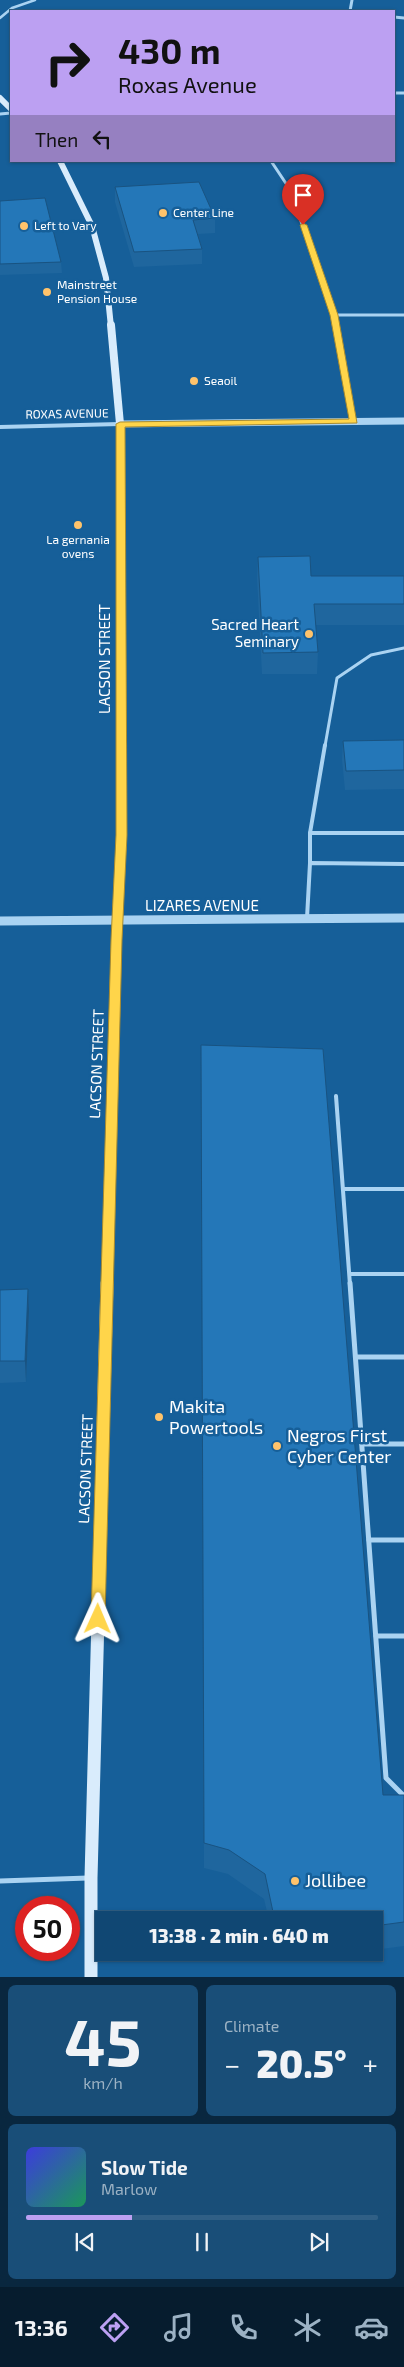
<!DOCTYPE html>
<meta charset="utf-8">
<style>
:root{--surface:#104773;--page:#194e78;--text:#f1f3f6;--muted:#9cb2c4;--line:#305f85;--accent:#bca0f2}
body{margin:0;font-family:"Exo 2",sans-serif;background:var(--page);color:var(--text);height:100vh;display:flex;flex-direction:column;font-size:19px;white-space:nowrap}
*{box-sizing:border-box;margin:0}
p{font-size:16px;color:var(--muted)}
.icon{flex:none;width:28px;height:28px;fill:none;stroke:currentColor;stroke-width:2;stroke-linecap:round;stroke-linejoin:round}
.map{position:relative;height:1977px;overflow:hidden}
.panel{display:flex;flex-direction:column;gap:8px;padding:8px;background:#09273f;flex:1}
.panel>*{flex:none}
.guide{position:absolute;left:10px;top:10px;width:385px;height:152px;border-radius:0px;box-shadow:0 1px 4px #0004,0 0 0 1px var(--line);background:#bca0f2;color:#111;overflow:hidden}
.speed{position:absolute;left:15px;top:1896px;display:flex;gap:10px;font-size:25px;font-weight:700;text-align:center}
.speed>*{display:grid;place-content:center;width:65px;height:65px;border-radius:50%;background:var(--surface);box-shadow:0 1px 4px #0004,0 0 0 1px var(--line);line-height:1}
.speed .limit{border:8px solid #d22;background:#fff;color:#111}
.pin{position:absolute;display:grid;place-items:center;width:42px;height:42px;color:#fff;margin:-51px -21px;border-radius:50% 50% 50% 0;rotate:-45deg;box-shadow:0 0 5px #0007}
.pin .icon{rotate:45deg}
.me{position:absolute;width:55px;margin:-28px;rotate:1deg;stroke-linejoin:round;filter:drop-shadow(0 0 4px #0008)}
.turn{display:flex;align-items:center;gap:18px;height:105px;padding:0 25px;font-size:22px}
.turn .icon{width:65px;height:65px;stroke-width:2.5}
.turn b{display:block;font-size:35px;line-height:42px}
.then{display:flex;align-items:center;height:48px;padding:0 25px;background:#0003;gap:10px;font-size:19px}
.big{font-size:38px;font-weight:800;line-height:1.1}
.panel .widget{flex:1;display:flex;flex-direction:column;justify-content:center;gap:8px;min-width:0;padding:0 18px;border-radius:8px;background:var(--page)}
.panel .dial{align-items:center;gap:0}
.dial b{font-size:65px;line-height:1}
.song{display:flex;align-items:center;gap:15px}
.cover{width:60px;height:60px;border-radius:8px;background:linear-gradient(135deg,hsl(240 70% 55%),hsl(150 70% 35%))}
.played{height:5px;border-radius:2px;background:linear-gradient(90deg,var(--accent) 30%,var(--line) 30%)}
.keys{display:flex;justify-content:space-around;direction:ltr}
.heat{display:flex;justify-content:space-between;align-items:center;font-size:28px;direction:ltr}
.panel .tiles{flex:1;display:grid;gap:8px;grid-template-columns:1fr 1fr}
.widget:last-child{grid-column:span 2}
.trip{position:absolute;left:95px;top:1911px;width:288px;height:50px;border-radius:0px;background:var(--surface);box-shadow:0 1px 4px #0004,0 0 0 1px var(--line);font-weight:800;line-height:50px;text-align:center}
.dock{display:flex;height:80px;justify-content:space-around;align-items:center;background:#061c2e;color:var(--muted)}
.dock .icon{width:35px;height:35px}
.dock .active{color:var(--accent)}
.dock b{font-size:22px;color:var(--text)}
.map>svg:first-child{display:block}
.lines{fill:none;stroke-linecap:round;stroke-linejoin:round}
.service-far3{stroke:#aad3f2;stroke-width:2.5}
.service-far2{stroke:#aad3f2;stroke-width:3}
.service-far1{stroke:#aad3f2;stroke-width:4}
.service{stroke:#aad3f2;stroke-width:5}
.minor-far1{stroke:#aad3f2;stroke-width:3}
.minor{stroke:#aad3f2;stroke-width:4}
.tertiary-far1{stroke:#aad3f2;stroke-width:7}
.tertiary{stroke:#aad3f2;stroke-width:9}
.secondary-far3{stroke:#d9ecfc;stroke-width:6}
.secondary-far2{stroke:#d9ecfc;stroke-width:8}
.secondary-far1{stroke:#d9ecfc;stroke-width:10}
.secondary{stroke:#d9ecfc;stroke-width:13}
.wall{fill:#1f669e}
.shaded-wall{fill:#195381}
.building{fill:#2477b8;stroke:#195381}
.route{fill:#ffd54a;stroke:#a68a30}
.poi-dot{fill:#ffc36b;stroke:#165f99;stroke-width:2}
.labels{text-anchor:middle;stroke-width:5;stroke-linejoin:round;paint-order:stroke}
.far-poi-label{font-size:12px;fill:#fff;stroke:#165f99;text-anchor:start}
.far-street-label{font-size:12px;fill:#fff;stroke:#165f99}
.poi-label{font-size:15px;fill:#fff;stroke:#165f99;text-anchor:end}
.street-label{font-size:15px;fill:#fff;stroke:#165f99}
.near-poi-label{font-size:18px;fill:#fff;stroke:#165f99;text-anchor:start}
</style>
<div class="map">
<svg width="404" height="1977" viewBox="0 0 404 1977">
<rect width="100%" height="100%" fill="#165f99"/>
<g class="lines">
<path class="service-far3" d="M0,18L12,8L35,0"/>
<path class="service-far2" d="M325,746L337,678L371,655L404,648"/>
<g class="service-far1">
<path d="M310,833L325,745"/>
<path d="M310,863V833H404"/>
<path d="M307,918L310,863L404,864"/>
<path d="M336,1096L350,1285"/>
<path d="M344,1189H404"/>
<path d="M350,1274H404"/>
</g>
<g class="service">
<path d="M350,1283L386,1778L404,1796"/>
<path d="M356,1357H404"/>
<path d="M362,1444H404"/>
<path d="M369,1540H404"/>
<path d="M376,1636H404"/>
<path d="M0,1881L88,1878"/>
</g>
<g class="minor-far1">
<path d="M350,11L352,0"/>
<path d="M394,17L404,18"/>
<path d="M394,93H404"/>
<path d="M0,114L11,113"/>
<path d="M271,161L291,191L336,327"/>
<path d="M334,315H404"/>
</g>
<g class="minor">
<path d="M336,325L354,421"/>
<path d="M0,427L120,424"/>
</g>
<path class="tertiary-far1" d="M120,424L404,421"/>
<path class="tertiary" d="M0,921L404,918"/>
<g class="secondary-far3">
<path d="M0,98L11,109"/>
<path d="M60,161L92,226L106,278L111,327"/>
</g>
<path class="secondary-far2" d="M111,325L120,424L122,746"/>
<path class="secondary-far1" d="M107,1285L117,920L122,835V745"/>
<path class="secondary" d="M91,1977V1878L107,1283"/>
</g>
<g class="wall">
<path d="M115,187L215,218V233L198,234L202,249V264L134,267L115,202Z"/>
<path d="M0,201L61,262L62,273L0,275Z"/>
<path d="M258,557L311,576H404V625H316L318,652L317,674H262L257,578Z"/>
<path d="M404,740V789L345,790L342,760L343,741Z"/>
<path d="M201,1045L383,1795H404V1946L374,1950V1920H269L264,1899L228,1874L204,1868Z"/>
<path d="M28,1289L29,1311L26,1382L0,1383V1290Z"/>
<path d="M264,1952H351L264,1962Z"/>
</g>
<path class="shaded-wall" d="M28,1289L29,1311L26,1382L25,1361Z"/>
<g class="building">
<path d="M199,182L215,218L193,220L202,249L134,252L115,187Z"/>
<path d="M45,198L61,262L0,264V201Z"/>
<path d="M310,556L311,576H404V604H314L318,652L263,653L258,557Z"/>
<path d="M404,740V770L346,771L343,741Z"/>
<path d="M201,1045L323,1049L383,1795H404V1922L374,1926V1920H270L273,1912L265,1874L229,1850L204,1843Z"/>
<path d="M28,1289L25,1361H0V1290Z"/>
</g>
<path class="route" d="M303,223L307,225L338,315L357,423L125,427L127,835L122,940L105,1619L103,1623H93L91,1619L111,940L116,835V424L120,422L349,419L330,315L300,225Z"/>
<g class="poi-dot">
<circle cx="163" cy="213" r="5"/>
<circle cx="24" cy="226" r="5"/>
<circle cx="47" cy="292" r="5"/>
<circle cx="194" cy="381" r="5"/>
<circle cx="78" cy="525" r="5"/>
<circle cx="309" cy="634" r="5"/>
<circle cx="159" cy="1417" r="5"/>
<circle cx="277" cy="1446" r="5"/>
<circle cx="295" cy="1881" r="5"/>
</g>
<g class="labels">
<g class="far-poi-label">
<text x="173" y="217">Center Line</text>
<text x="34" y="230">Left to Vary</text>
<text x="57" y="289">Mainstreet<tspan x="57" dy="14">Pension House</tspan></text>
<text x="204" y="385">Seaoil</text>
<text x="78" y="544" text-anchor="middle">La gernania<tspan x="78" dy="14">ovens</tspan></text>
</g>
<g class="far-street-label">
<text transform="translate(67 414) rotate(-1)" y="4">ROXAS AVENUE</text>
</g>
<g class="poi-label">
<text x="299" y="630">Sacred Heart<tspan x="299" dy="17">Seminary</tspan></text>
</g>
<g class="street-label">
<text transform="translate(105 659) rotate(-90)" y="5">LACSON STREET</text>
<text x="202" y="911">LIZARES AVENUE</text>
<text transform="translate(97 1064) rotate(-88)" y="5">LACSON STREET</text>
<text transform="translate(86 1469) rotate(-88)" y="5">LACSON STREET</text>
</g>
<g class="near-poi-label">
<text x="169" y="1413">Makita<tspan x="169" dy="21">Powertools</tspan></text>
<text x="287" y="1442">Negros First<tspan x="287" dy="21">Cyber Center</tspan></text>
<text x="305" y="1887">Jollibee</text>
</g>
</g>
</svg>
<div class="speed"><div class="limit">50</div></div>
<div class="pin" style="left:303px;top:225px;background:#d93025"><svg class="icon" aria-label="arrive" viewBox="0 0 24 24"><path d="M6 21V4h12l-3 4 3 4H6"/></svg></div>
<svg class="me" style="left:98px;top:1619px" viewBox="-20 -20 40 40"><path d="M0-17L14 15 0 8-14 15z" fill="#ffd54a" stroke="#fff" stroke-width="4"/></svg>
<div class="trip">13:38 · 2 min · 640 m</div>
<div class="guide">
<div class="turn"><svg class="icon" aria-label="right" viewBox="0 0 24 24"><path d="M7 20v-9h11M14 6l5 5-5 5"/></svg><div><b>430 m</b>Roxas Avenue</div></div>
<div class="then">Then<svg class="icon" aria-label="left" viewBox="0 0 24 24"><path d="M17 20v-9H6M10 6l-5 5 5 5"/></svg></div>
</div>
</div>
<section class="panel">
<div class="tiles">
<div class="widget dial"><b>45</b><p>km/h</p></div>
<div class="widget"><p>Climate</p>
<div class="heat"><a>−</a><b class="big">20.5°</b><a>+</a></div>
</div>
<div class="widget">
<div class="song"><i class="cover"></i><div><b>Slow Tide</b><p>Marlow</p></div></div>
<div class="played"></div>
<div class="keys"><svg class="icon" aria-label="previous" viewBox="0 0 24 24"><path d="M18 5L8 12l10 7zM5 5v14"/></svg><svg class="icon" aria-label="pause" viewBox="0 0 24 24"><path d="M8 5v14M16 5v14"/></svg><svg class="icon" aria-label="next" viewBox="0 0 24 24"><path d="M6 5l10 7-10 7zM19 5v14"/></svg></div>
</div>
</div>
</section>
<nav class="dock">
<b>13:36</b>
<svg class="icon active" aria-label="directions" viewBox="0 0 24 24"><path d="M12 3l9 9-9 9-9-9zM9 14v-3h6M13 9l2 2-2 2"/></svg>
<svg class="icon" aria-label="music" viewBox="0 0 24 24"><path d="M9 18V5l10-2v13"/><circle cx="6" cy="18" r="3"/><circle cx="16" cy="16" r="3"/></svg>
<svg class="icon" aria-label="phone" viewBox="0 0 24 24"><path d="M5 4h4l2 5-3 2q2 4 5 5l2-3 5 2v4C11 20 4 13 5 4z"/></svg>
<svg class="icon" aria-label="climate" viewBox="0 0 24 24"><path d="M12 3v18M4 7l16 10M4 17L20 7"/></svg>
<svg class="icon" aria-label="car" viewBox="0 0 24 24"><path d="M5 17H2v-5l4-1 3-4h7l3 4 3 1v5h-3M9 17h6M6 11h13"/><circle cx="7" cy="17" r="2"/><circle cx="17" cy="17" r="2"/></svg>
</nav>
